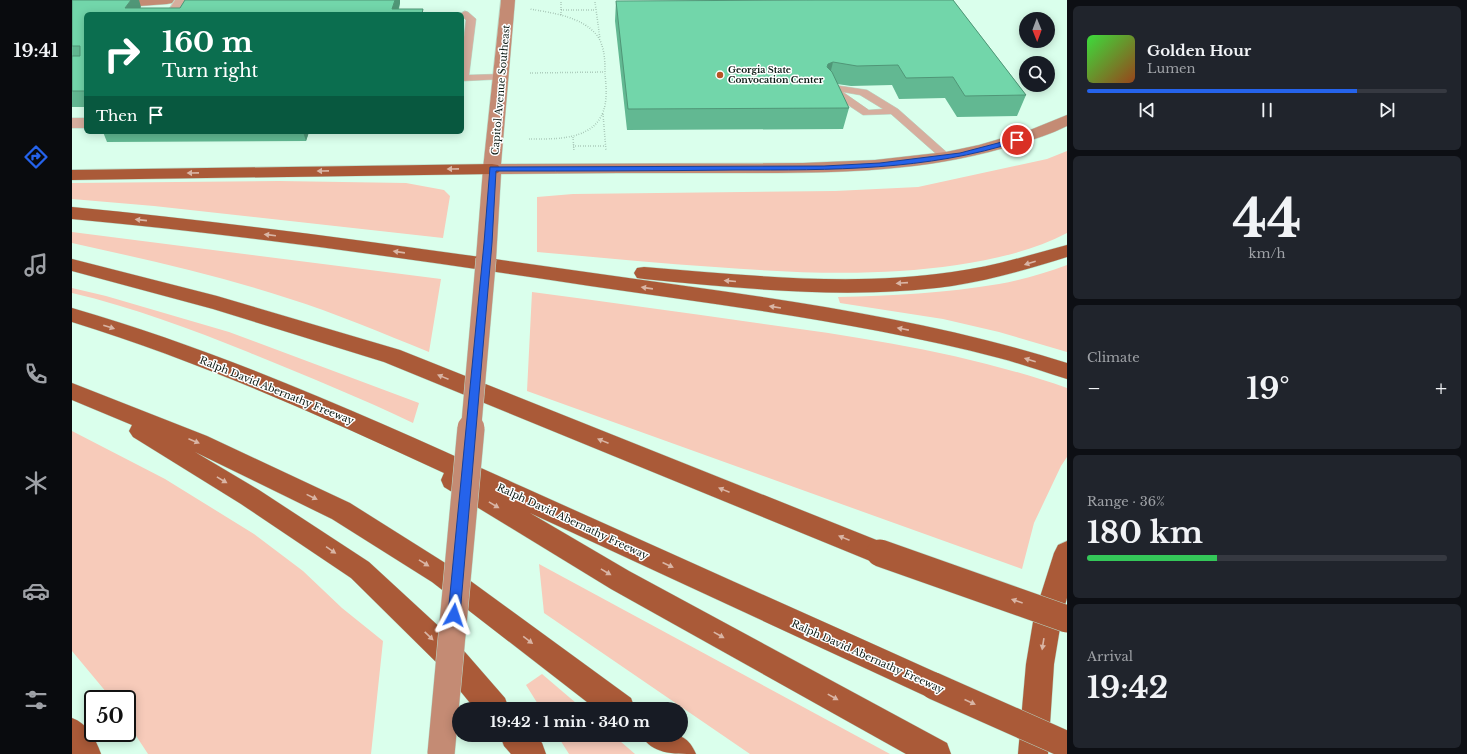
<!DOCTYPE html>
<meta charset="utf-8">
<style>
:root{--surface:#171b24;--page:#20242c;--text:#f1f3f6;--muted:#9ea1a6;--line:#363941;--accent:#2563eb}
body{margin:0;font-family:"Libre Baskerville",serif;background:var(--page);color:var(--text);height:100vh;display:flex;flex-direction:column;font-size:15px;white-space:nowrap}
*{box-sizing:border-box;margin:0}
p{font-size:13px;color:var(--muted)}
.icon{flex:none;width:22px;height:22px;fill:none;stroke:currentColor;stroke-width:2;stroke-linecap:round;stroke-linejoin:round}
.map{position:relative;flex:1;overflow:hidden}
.side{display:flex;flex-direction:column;gap:6px;padding:6px;background:#0d0f14;width:400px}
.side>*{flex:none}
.top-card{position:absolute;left:12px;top:12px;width:380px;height:122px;border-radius:6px;box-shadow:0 2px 10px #0003;background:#0b6e4f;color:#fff;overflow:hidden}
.needle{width:26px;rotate:179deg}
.buttons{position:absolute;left:947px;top:12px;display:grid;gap:8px}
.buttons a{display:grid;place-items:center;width:36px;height:36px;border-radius:50%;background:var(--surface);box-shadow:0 2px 10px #0003;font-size:20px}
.speed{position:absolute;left:12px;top:690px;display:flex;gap:8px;font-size:20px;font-weight:700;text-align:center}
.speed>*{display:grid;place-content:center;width:52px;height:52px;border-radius:50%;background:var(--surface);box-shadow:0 2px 10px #0003;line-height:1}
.speed .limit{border:2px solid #111;border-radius:6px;background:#fff;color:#111}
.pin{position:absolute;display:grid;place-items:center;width:34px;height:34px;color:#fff;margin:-17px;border:2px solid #fff;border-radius:50%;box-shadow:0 1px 4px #0007}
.me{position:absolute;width:44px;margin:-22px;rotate:5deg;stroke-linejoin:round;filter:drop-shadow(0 0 3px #0008)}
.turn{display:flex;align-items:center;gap:14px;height:84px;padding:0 12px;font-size:18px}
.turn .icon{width:52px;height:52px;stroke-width:2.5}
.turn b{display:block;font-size:28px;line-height:34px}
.then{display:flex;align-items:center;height:38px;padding:0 12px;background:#0003;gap:8px;font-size:15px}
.big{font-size:30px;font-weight:700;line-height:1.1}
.side .card{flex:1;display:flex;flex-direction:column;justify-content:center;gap:6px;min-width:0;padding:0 14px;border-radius:6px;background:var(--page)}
.side .dial{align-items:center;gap:0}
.dial b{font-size:52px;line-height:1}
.song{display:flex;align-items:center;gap:12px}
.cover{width:48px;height:48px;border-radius:6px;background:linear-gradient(135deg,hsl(120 70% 55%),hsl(20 70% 35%))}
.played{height:4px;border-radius:2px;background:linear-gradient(90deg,var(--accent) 75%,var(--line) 75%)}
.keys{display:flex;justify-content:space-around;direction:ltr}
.heat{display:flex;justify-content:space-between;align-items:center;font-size:22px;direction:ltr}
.charge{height:6px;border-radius:3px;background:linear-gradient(90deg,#34c759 36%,var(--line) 0)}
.trip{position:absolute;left:380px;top:702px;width:236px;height:40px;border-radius:20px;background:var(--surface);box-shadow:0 2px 10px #0003;font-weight:700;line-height:40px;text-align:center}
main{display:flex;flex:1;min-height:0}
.tab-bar{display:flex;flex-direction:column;width:72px;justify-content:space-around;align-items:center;background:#090b0e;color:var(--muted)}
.tab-bar .icon{width:28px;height:28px}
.tab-bar .active{color:var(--accent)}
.tab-bar b{font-size:18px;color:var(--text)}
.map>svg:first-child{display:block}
.green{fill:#f7cbba}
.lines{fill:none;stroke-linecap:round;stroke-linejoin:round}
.lane-casing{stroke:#b9dac9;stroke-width:1}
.street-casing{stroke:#b9dac9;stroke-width:1}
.secondary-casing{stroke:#b9dac9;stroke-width:1}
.highway-casing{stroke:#b9dac9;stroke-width:1}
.path{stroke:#7f9a8d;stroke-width:1.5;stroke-dasharray:0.5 2;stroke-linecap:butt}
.lane{fill:#d6ae9e;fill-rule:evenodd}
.street{fill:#d6ae9e;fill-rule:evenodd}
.secondary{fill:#c48b74;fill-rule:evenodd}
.highway{fill:#aa5a38;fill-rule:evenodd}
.secondary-bridge-far1-casing{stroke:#b9dac9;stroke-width:21;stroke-linecap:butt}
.secondary-bridge-casing{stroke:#b9dac9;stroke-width:28;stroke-linecap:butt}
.highway-bridge-casing{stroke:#b9dac9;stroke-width:28;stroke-linecap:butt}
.secondary-bridge-far1{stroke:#c48b74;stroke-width:20}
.secondary-bridge{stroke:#c48b74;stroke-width:27}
.highway-bridge{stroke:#aa5a38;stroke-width:27}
.wall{fill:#62b892}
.shaded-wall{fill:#509677}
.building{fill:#72d6aa;stroke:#509677}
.oneway{fill:#d9b5a5}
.route{fill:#2563eb;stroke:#184099}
.poi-dot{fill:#b85324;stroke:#fff;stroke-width:1.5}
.labels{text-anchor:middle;stroke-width:3;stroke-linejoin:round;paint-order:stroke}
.far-poi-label{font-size:9px;font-weight:bold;fill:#0c1a14;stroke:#fff;text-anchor:start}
.street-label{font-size:10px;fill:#0c1a14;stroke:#fff}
</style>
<main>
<nav class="tab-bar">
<b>19:41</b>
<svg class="icon active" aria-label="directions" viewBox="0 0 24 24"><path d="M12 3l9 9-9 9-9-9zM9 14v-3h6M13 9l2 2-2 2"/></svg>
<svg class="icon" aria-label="music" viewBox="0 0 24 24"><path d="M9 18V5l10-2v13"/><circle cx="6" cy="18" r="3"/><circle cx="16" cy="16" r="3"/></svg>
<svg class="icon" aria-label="phone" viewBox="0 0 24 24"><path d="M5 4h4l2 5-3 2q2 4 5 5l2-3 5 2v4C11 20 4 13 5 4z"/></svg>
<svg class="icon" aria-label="climate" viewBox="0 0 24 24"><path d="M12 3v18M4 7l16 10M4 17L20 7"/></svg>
<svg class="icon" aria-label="car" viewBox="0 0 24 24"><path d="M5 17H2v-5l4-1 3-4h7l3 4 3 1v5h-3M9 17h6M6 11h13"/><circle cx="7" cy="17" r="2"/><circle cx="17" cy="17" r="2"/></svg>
<svg class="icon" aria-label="filters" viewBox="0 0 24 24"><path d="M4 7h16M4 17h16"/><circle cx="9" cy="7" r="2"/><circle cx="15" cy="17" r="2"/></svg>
</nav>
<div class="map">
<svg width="995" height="754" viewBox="0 0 995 754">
<rect width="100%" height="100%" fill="#daffec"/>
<g class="green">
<path d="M995,151V233C961,251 923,259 885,265C804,277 724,273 643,267C583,263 524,257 465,252V197L501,194L763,191L846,187L975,159Z"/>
<path d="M207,181L334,183L372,190L378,196L371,238L82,206L0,199V183Z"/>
<path d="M0,232L369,279L357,352C310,333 263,313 215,298C145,275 72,259 0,243Z"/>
<path d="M995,265V352L927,332L871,319L768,303L766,297C819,296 874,293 927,284C950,280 973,273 995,265Z"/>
<path d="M0,288L34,296L157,332L347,403L341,423C287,397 232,375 176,352C119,329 60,307 0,293Z"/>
<path d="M460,292C535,302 610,312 685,323C790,337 895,353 995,388V457L989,466L962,523L950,569L455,391Z"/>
<path d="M0,431L93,479L182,534L231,571L270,608L311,641L299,754H76L55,722V699H40L0,651Z"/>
<path d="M467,564L818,754H678L472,613Z"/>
<path d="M470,674L511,709H469L454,685Z"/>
<path d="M485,735H541L563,754H497Z"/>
</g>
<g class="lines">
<defs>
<g id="lane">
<path d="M393,11L396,12L404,19L397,75L429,74L434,77L433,79L390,81V54L394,20L388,14Z"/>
<path d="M756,84L795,90L826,109L880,157L878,159H870L819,114L791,115L752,89L751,87L752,85ZM771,92L788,95L811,109L797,110Z"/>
</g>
<g id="street">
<path d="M103,0H117L108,14H94Z"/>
<rect x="0" y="118" width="14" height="10"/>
</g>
<g id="secondary">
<path d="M41,0H102L100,3L95,4L0,11V3Z"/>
<path d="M429,0H443L429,164L731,163L803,160L874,152L907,145L958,130L995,115V126C975,136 954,142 932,148C842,174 749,173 656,173C580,173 504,173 429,174L424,259L421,263L414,265L407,263L404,259L411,169Z"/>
</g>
<g id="highway">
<path d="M420,164L426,165L429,169L426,173L420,174L0,180V170Z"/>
<path d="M0,207C177,224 352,249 528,274C685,296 843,315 995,363V379C972,372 950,364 927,358C793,323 655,306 518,286C346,260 173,235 0,219Z"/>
<path d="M995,245V257C957,269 919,280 880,286C778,300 675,289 572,279L565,278L562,273L565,268L572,267C675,275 777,287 880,272C920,267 957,255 995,245Z"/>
<path d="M0,259L145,296L328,350L817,545L821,553L817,561L808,565L312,362L141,309L0,271Z"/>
<path d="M0,308C156,353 303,420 451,487C591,550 732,613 872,676L877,686L872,696L862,700L458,513L557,571L875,743L879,754H834L539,589L372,487L369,480L372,473C250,416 129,362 0,322Z"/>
<path d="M0,383L135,436L278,503L378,566L559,698L563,709H524L360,582L260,519L123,452L187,490L297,562L386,644L433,698L437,709H403L366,664L279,578L169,504L61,437L57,431L60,425L0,400Z"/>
<path d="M995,541V598L990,616L982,664L976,754H946L954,664L962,616L982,553L986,545Z"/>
<path d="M0,718C16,724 23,738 29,754H0Z"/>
<path d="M428,735H463L470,743L474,754H439L432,746Z"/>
<path d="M569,735C594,735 613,727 624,754C600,754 580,754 569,735Z"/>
</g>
</defs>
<use href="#lane" class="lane-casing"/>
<use href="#street" class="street-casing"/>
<use href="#secondary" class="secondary-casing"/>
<use href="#highway" class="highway-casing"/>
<g class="path">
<path d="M489,2V16"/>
<path d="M523,2L528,39"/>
<path d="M489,10H524"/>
<path d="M458,73L533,72"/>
<path d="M531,114L534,151"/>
<path d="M501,137L502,152"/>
<path d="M457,139C485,139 526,141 533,105C535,95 534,84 533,74C533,61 533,44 523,33C507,16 480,13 458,9"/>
<path d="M501,146H533"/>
</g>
<use href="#lane" class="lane"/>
<use href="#street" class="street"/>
<use href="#secondary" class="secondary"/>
<use href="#highway" class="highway"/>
<defs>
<path id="secondary-bridge-far1" d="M399,429L414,259"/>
<path id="secondary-bridge" d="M369,754L399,428"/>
<g id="highway-bridge">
<path d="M808,553L995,619"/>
<path d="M862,686L995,745"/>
</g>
</defs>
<use href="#secondary-bridge-far1" class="secondary-bridge-far1-casing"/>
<use href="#secondary-bridge" class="secondary-bridge-casing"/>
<use href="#highway-bridge" class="highway-bridge-casing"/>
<use href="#secondary-bridge-far1" class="secondary-bridge-far1"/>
<use href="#secondary-bridge" class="secondary-bridge"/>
<use href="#highway-bridge" class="highway-bridge"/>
</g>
<g class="wall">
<path d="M0,0L69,8H108L113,0H328V3L327,9H351V14H14V107H0Z"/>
<path d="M735,0H881L954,95L945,116L885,117L873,98L827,99L820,85L779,86L765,84L777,108L771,129L555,130L543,21L544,1H735Z"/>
<path d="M31,132H237L234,141L35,142Z"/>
</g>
<g class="shaded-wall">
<path d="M59,0H67L69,7L65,14L53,8Z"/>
<path d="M323,0H328V3L325,14L320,9Z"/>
<path d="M761,62L756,83L751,84L756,64Z"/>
<path d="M231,132H237L234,141Z"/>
</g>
<g class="building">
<path d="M0,0H59L53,8H108L113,0H323L320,9H351L350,14H14V91H0V56H8V46H0Z"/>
<path d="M744,0H881L954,95L893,96L881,77L834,78L826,65L785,66L761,62L756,64L755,67L760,72L777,108L556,109L544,1Z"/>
</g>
<defs><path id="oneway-solid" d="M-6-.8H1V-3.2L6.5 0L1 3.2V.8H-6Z"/></defs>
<g class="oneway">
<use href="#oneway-solid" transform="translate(381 169) rotate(179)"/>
<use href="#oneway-solid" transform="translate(251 171) rotate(179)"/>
<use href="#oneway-solid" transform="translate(121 173) rotate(179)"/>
<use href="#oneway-solid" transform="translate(69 220) rotate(-174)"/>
<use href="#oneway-solid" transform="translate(198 235) rotate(-173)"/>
<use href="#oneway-solid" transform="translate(327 252) rotate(-172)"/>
<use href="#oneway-solid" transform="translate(958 263) rotate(163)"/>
<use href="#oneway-solid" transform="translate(658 281) rotate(-175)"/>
<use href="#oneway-solid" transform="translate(830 283) rotate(176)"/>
<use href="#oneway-solid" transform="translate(575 288) rotate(-172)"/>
<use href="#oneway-solid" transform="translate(703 307) rotate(-171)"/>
<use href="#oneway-solid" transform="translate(37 327) rotate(18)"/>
<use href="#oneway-solid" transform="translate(831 329) rotate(-169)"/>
<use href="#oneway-solid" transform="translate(958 360) rotate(-163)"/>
<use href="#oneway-solid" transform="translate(371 377) rotate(-158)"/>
<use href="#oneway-solid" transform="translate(122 441) rotate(23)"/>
<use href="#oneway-solid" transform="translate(531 441) rotate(-158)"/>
<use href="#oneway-solid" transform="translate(150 480) rotate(31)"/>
<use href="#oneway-solid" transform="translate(652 490) rotate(-158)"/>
<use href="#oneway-solid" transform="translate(240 497) rotate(26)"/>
<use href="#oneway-solid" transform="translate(422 505) rotate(31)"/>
<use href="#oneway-solid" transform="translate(772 538) rotate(-158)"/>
<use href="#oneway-solid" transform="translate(259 550) rotate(34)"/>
<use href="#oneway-solid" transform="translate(352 563) rotate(32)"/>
<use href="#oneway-solid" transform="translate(596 565) rotate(25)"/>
<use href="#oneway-solid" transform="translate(534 572) rotate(31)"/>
<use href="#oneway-solid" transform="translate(945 601) rotate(-161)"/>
<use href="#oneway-solid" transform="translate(647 635) rotate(29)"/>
<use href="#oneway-solid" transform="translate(357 636) rotate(44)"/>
<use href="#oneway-solid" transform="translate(456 640) rotate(37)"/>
<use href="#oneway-solid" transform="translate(971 644) rotate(99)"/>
<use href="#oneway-solid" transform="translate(761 697) rotate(29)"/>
<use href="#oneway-solid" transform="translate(898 702) rotate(24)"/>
</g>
<path class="route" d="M945,138H947V141C855,171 758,170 663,170C583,171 503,171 424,171L420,243L388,615L386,619L382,620L378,619L376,615L412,243L418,167L752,166L808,163L888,153Z"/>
<circle class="poi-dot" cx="648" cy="75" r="4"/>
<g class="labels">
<g class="far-poi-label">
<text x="656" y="73">Georgia State<tspan x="656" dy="10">Convocation Center</tspan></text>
</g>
<g class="street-label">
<text transform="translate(428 90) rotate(-85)" y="4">Capitol Avenue Southeast</text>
<text transform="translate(205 390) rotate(22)" y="4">Ralph David Abernathy Freeway</text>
<text transform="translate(501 521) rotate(25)" y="4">Ralph David Abernathy Freeway</text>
<text transform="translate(796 656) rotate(24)" y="4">Ralph David Abernathy Freeway</text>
</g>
</g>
</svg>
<div class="buttons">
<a><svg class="needle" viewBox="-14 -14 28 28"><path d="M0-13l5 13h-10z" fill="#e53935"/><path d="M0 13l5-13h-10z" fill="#9ea1a6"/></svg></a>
<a><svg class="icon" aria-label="search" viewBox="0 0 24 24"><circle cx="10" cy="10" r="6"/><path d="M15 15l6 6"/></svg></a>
</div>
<div class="speed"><div class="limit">50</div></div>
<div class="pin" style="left:945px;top:140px;background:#d93025"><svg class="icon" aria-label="arrive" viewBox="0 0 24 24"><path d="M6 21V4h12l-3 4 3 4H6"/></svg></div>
<svg class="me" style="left:382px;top:615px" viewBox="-20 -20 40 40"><path d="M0-17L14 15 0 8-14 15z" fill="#2563eb" stroke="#fff" stroke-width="4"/></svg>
<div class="trip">19:42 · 1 min · 340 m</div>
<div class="top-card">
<div class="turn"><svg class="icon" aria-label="right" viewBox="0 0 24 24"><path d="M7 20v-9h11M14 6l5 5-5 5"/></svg><div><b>160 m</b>Turn right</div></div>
<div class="then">Then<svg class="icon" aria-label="arrive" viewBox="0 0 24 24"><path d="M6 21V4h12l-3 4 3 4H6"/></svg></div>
</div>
</div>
<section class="side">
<div class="card">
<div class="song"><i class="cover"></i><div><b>Golden Hour</b><p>Lumen</p></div></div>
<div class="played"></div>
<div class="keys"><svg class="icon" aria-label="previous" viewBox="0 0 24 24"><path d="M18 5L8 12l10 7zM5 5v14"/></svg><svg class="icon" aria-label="pause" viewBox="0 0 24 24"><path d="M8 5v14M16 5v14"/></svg><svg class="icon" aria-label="next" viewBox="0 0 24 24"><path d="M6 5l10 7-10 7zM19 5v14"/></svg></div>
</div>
<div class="card dial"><b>44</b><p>km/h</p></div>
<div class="card"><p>Climate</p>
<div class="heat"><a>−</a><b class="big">19°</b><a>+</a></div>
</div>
<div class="card"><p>Range · 36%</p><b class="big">180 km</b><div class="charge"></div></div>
<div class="card"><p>Arrival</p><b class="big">19:42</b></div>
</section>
</main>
